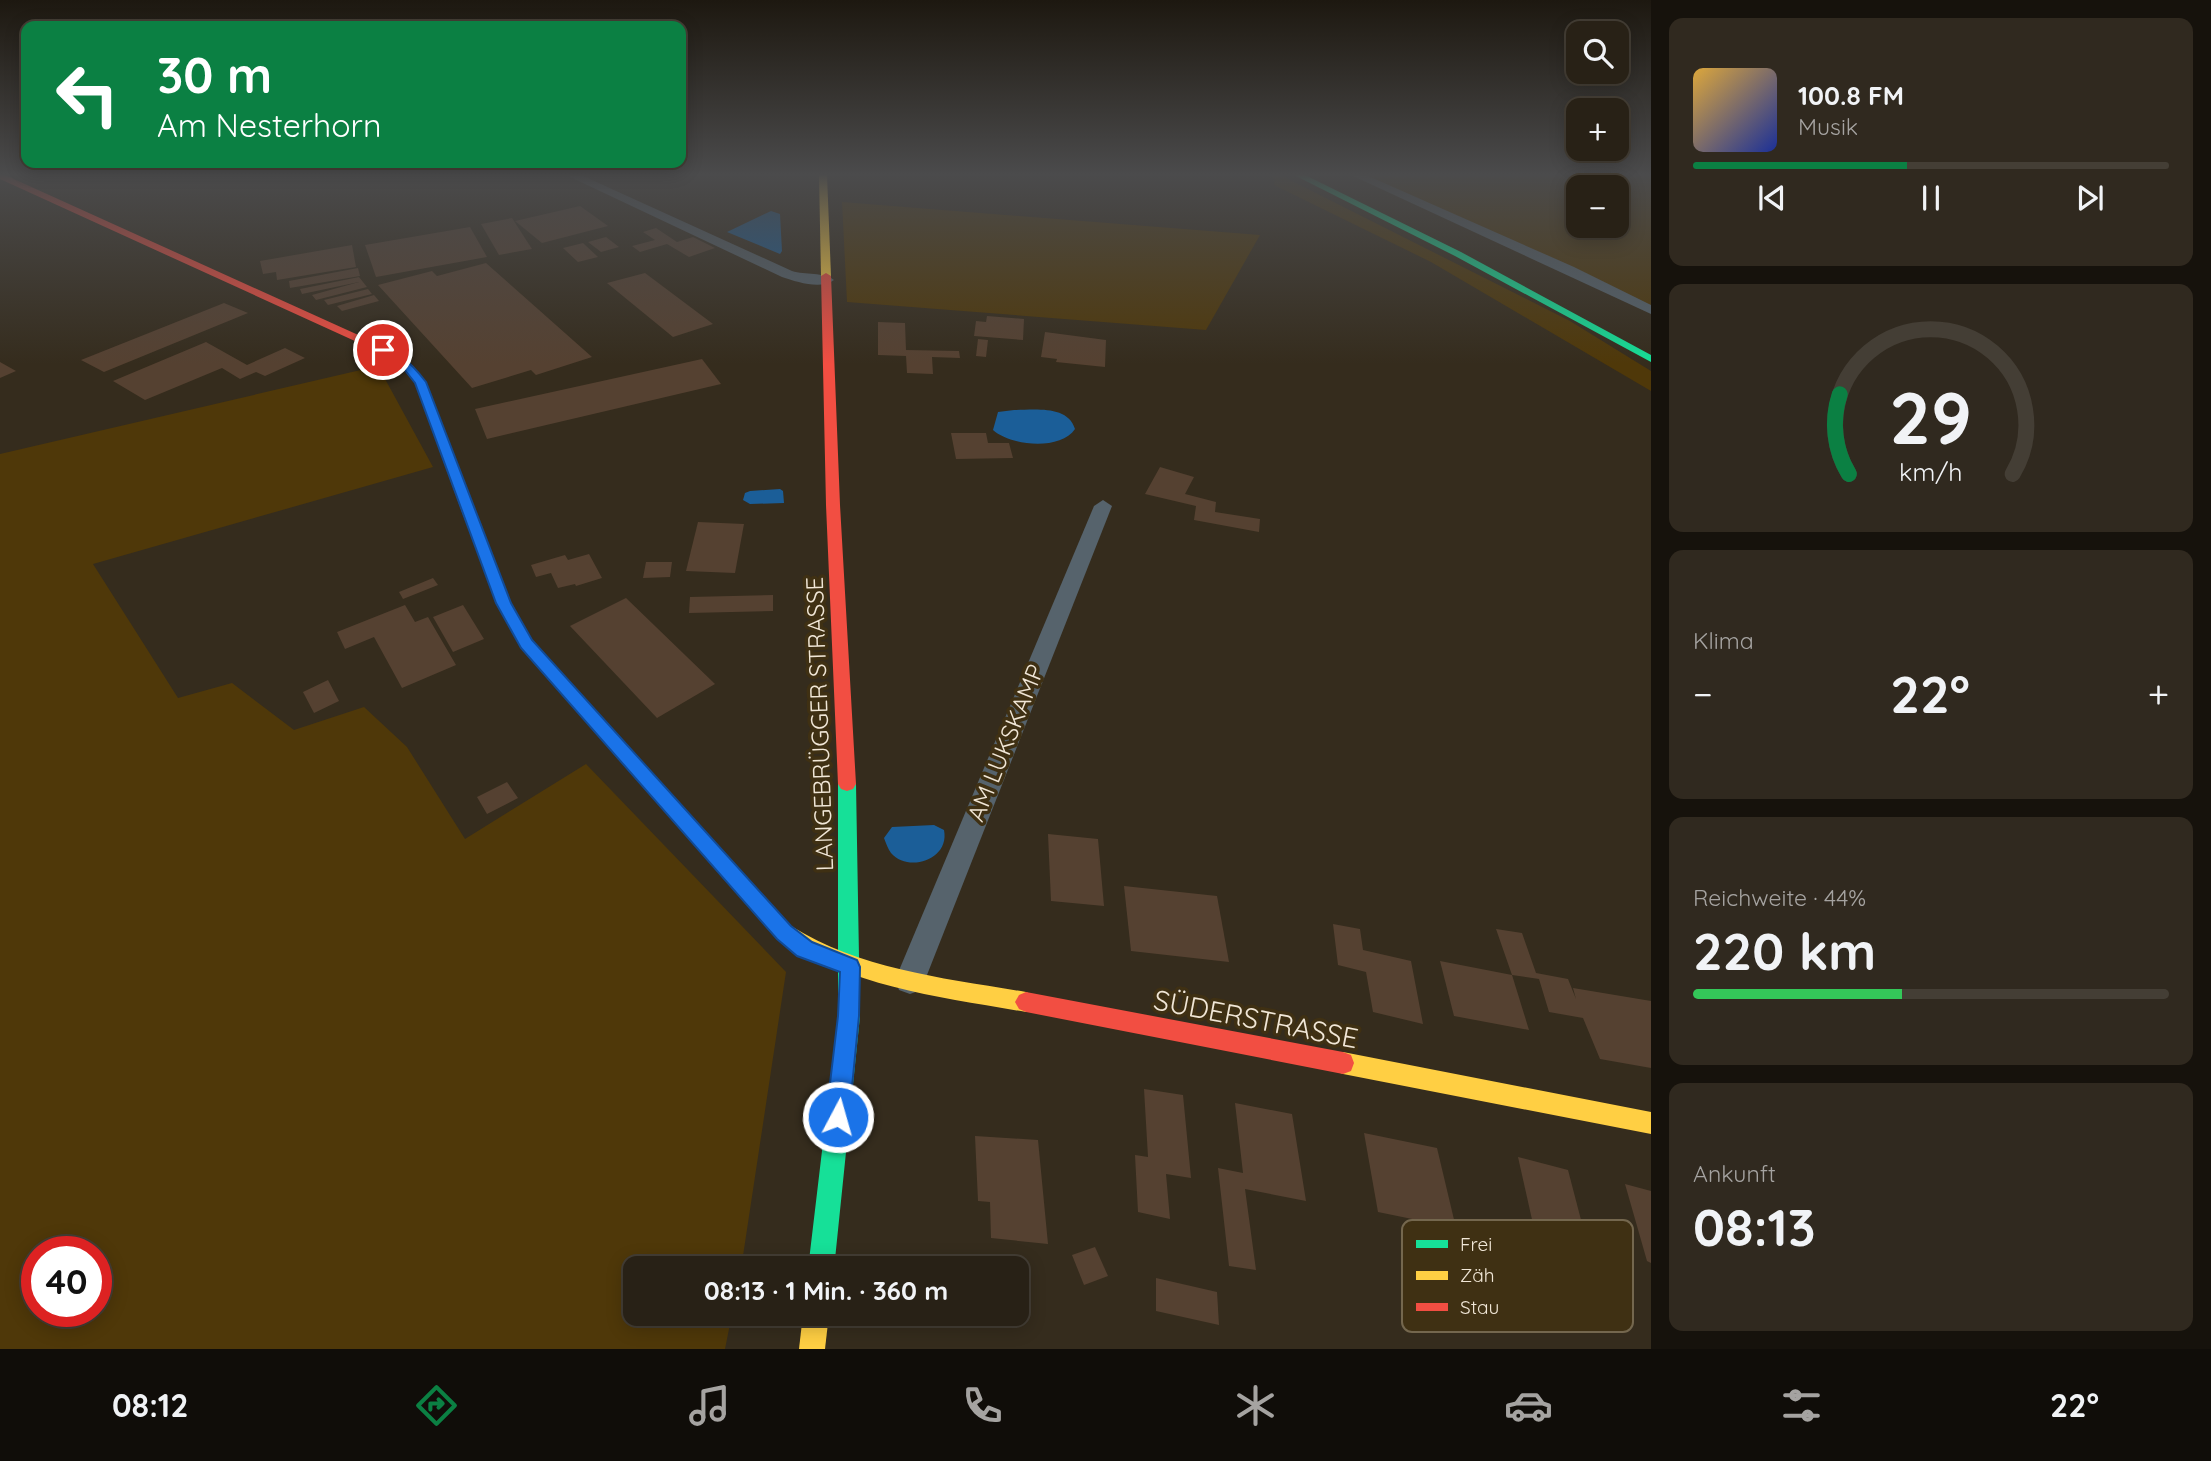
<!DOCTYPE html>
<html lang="de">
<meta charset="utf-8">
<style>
:root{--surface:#282116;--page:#30291f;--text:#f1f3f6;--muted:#a5a3a1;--line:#443e35;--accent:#0b8043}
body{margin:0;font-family:Quicksand,sans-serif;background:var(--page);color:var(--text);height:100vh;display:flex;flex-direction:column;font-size:26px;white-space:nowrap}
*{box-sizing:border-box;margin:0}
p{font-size:23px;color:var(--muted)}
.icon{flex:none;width:38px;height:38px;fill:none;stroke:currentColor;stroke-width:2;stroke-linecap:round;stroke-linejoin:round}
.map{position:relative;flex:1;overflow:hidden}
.panel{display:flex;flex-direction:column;gap:18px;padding:18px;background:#16120c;width:560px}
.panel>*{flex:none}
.banner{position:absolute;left:21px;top:21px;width:665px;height:147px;border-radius:14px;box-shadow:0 4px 18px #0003,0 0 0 2px var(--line);background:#0b8043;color:#fff;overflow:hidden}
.controls{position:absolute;left:1566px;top:21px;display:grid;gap:14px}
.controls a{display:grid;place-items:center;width:63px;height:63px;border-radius:14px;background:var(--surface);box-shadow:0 4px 18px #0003,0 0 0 2px var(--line);font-size:35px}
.speed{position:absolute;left:21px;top:1236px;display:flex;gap:14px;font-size:35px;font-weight:700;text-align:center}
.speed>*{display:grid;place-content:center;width:91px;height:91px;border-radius:50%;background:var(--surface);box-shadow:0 4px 18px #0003,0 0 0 2px var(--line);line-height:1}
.speed .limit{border:10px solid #d22;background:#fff;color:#111}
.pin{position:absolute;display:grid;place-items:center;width:60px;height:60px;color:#fff;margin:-30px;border:4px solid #fff;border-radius:50%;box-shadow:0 2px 7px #0007}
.me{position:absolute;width:77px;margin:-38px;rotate:6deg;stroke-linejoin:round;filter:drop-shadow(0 0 5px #0008)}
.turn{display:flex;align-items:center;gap:24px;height:147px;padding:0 21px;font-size:32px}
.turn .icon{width:91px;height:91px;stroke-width:2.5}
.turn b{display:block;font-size:49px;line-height:60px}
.big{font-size:52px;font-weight:700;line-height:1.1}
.panel .tile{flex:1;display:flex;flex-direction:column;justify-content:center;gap:10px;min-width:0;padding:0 24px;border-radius:14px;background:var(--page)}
.panel .dial{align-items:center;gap:0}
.dial svg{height:182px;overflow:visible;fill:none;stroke:var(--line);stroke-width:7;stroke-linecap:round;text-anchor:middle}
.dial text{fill:var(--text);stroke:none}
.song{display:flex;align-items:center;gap:21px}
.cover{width:84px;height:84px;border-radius:10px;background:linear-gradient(135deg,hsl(40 70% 55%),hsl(230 70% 35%))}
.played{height:7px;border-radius:4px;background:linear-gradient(90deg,var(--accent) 45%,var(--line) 45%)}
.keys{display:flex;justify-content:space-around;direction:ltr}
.heat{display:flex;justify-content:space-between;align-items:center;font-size:38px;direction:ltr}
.charge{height:10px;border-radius:5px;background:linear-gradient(90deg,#34c759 44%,var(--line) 0)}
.trip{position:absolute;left:623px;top:1256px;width:406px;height:70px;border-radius:14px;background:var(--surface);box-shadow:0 4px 18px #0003,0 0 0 2px var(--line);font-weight:700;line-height:70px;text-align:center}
.tab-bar{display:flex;height:112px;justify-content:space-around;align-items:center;background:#100d09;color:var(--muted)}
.tab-bar .icon{width:49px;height:49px}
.tab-bar .on{color:var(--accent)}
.tab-bar b{font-size:32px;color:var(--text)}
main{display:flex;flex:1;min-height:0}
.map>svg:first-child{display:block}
.green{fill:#4f3809;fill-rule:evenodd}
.water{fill:#1b5e98}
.building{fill:#554131}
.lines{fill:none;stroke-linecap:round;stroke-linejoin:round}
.street{fill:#56636c;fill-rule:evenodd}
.fast{fill:#16e098;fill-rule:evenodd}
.slow{fill:#ffcf43;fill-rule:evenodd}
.jam{fill:#f24e42;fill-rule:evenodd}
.route{fill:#1a73e8;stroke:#114b97;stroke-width:2}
.labels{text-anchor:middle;stroke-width:7;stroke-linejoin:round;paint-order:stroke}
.street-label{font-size:24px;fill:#f1e7d7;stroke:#3f3013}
.near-street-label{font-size:28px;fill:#f1e7d7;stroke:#3f3013}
.key{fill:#3f3013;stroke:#74674e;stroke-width:2}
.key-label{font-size:19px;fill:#f1e7d7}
</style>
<main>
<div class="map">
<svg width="1651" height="1349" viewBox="0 0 1651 1349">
<rect width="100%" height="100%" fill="#352c1d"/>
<g class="green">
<path d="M1268,175H1280L1288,179L1570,321L1651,371V391L1431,262L1274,185L1275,179Z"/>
<path d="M1366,175H1651V308ZM1578,187H1617V226H1578Z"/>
<path d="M842,202L1260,235L1206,330L847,302Z"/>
<path d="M378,366L433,467L93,564L178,698L232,683L294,730L364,707L407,747L465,839L586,764L786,972L741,1269H635V1314H732L725,1349H0V454ZM96,1251V1311H37V1251Z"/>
</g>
<g class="water">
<path d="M771,211L780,214L782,251L780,254L727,232Z"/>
<path d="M1014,410C1034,410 1068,405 1075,429C1060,451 1011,446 993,430L998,412Z"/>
<path d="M780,489L783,491L784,503L750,504L743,500L745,493L750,491Z"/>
<path d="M934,825L944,830C950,860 908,873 891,853C888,849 886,843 884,838L892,827Z"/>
</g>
<g class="building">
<path d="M580,206L608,226L542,243L515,221Z"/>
<path d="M512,218L532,249L499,255L481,224Z"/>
<path d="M470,227L487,257L376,277L365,245Z"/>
<path d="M656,228L677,242L693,237L715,248L689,257L667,244L640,252L632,246L655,240L643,232Z"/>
<path d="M606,237L619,247L601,252L588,242Z"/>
<path d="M583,243L598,257L578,262L563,248Z"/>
<path d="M352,245L356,267L277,280L276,272L263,274L260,261Z"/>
<path d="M486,263L592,357L536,375L531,370L472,388L378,285L432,271L437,276Z"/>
<path d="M358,268L360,276L290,288L289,281Z"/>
<path d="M645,273L713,324L673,337L607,283Z"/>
<path d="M359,277L367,287L316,300L312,295L359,282L302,294L300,289Z"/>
<path d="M368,289L372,294L328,305L324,300Z"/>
<path d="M374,295L379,301L342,311L337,306Z"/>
<path d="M224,303L248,313L104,372L81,360Z"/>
<path d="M987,316L1024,319L1023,340L974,336L976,321L986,322Z"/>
<path d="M878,322L905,323L906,350L959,351L960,358L932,357L933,374L907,373L906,356L878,355Z"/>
<path d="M1045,332L1106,340L1105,367L1056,362L1057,359L1041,357Z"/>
<path d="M978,339L988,340L986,357L976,356Z"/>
<path d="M206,342L247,365L285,348L305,358L265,376L256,372L240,379L222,368L145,400L113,381Z"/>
<path d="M702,359L721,384L487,439L475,409Z"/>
<path d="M0,362L16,371L0,378Z"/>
<path d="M951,433H986L988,443H1009L1013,458L956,459Z"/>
<path d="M1160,467L1194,477L1185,494L1216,502L1215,512L1260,519L1259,532L1194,520L1196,506L1145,494Z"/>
<path d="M698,522L744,524L735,573L686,571Z"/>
<path d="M589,554L602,578L576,586L575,584L558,588L551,573L536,577L531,565L565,555L568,560Z"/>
<path d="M646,562H672L670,577L643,578Z"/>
<path d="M433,578L438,585L403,599L399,592Z"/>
<path d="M773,595V611L689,613L690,597Z"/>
<path d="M626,598L715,684L657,718L570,626Z"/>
<path d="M405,605L415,622L428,617L456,665L402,688L374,637L345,649L337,632Z"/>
<path d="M463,605L484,639L453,652L433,617Z"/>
<path d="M328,680L339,701L314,713L303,692Z"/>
<path d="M507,782L518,798L487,814L477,797Z"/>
<path d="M1048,834L1098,839L1104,906L1051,901Z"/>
<path d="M1124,886L1217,896L1229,962L1131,951Z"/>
<path d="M1333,924L1360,929L1363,950L1411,961L1423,1024L1373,1012L1366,972L1338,965Z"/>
<path d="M1496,929L1522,933L1536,973L1568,979L1576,999L1573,988L1651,1001V1068L1600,1059L1583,1018L1549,1012L1539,979L1512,975Z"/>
<path d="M1440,961L1512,975L1529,1030L1454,1016Z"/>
<path d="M1144,1089L1183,1095L1191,1178L1166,1174L1170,1219L1138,1212L1135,1155L1148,1157Z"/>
<path d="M1235,1103L1292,1114L1306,1201L1245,1189L1256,1270L1229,1266L1218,1168L1243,1173Z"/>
<path d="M1364,1133L1437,1148L1456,1228L1378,1212Z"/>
<path d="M975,1136L1038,1140L1048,1244L991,1238L990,1202L978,1201Z"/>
<path d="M1518,1157L1568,1170L1586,1239L1533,1224Z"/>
<path d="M1625,1184L1651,1191V1263L1647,1261Z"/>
<path d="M1095,1247L1108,1276L1084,1285L1072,1255Z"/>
<path d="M1156,1278L1217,1292L1219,1325L1156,1311Z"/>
</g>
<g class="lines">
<g class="street">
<path d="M566,175H581L792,271C805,275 824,272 834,280C821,290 797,282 782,277Z"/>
<path d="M1351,175H1366L1574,267L1651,305V314Z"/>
<path d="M1103,500L1112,506L925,980L921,990L910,994L899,990L895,980L1094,506Z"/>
</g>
<g class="fast">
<path d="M1294,175H1305L1461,252L1651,355V362L1455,256Z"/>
<path d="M469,508L476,512L511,603L532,641L643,763L646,768L643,773L637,775L631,773L521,648L497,603L462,512Z"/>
<path d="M847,777L853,779L856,784L860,1016L834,1269H808L838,1016V784L841,779Z"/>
</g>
<g class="slow">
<path d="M819,175H827L831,276L826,279L821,276Z"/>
<path d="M637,761L643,763L791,926C862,970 944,978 1026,992L1033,995L1037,1002L1033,1009L1026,1012C939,997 853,987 777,938L631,773L628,768L631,763Z"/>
<path d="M1343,1052L1651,1112V1134L1343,1074L1335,1071L1332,1063L1335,1055Z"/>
<path d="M803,1314H829L825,1349H799Z"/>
</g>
<g class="jam">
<path d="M0,175H5L387,348L412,365L426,382L476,512L474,515H464L462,512L415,383L404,369L379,352L0,179Z"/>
<path d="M826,273L831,276L840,505L856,784L853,789L847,791L841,789L838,784L826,505L821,276Z"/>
<path d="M1026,992L1343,1052L1351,1055L1354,1063L1351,1071L1343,1074L1026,1012L1019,1009L1015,1002L1019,995Z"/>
</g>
</g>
<linearGradient id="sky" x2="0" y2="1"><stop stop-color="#1d1810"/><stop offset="0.48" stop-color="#4b4b4c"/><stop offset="1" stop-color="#4b4b4c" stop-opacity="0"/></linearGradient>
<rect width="1651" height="364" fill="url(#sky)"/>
<path class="route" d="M379,348C397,347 416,369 426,382L511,603L532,640L791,926L812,942L857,960L860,967L859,1016L849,1117L846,1125L838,1128L829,1125L826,1117L838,1016L840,972L797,956L777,939L521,648L496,603L415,383L404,369L379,353Z"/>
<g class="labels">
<g class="street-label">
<text transform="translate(820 724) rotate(-92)" y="8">LANGEBRÜGGER STRASSE</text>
<text transform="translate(1006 743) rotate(-68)" y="8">AM LUKSKAMP</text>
</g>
<g class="near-street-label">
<text transform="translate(1256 1019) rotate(11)" y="10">SÜDERSTRASSE</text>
</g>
</g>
<rect x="1402" y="1220" width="231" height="112" rx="10" class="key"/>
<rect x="1416" y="1240" width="32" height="8" fill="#16e098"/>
<rect x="1416" y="1271" width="32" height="9" fill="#ffcf43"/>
<rect x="1416" y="1303" width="32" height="8" fill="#f24e42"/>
<g class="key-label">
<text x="1460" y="1251">Frei</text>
<text x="1460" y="1282">Zäh</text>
<text x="1460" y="1314">Stau</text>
</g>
</svg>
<div class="controls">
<a><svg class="icon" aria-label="search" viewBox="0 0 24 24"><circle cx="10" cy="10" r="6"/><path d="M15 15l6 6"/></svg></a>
<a>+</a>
<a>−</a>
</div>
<div class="speed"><div class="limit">40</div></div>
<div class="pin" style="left:383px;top:350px;background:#d93025"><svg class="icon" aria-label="arrive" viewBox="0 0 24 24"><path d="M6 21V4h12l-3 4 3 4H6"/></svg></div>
<svg class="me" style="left:838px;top:1117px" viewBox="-20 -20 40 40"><circle r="17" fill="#1a73e8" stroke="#fff" stroke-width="3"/><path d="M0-11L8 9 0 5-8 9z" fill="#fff"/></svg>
<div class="trip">08:13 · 1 Min. · 360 m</div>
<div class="banner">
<div class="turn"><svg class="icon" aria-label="left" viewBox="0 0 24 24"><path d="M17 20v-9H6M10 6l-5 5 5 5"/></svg><div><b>30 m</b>Am Nesterhorn</div></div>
</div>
</div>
<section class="panel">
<div class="tile">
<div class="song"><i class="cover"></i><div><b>100.8 FM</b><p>Musik</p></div></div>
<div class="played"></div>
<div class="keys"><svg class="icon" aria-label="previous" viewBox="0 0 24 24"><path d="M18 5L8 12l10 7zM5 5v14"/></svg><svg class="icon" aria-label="pause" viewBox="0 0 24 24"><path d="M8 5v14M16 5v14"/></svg><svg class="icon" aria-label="next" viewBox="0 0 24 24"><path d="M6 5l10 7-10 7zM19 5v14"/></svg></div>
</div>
<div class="tile dial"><svg viewBox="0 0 100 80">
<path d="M14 69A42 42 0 1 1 86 69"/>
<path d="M14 69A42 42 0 0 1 10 34" stroke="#0b8043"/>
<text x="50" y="56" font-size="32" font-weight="700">29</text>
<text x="50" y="72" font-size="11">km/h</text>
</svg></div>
<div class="tile"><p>Klima</p>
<div class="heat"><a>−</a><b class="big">22°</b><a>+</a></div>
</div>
<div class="tile"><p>Reichweite · 44%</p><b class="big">220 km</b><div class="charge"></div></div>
<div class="tile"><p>Ankunft</p><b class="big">08:13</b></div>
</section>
</main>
<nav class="tab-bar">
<b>08:12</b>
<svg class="icon on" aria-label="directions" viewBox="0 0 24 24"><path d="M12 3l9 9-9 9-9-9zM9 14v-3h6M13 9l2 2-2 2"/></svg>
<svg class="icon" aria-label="music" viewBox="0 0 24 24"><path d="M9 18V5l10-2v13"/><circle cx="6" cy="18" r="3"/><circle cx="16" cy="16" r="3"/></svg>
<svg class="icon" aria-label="phone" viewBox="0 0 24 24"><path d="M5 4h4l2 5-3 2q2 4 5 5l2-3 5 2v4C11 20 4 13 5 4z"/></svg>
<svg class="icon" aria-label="climate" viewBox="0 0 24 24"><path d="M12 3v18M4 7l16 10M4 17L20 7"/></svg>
<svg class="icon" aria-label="car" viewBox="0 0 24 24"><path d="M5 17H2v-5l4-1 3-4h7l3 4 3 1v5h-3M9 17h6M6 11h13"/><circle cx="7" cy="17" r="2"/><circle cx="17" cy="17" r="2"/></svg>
<svg class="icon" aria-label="filters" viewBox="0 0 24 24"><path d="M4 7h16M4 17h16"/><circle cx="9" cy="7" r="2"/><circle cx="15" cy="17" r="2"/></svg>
<b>22°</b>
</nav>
